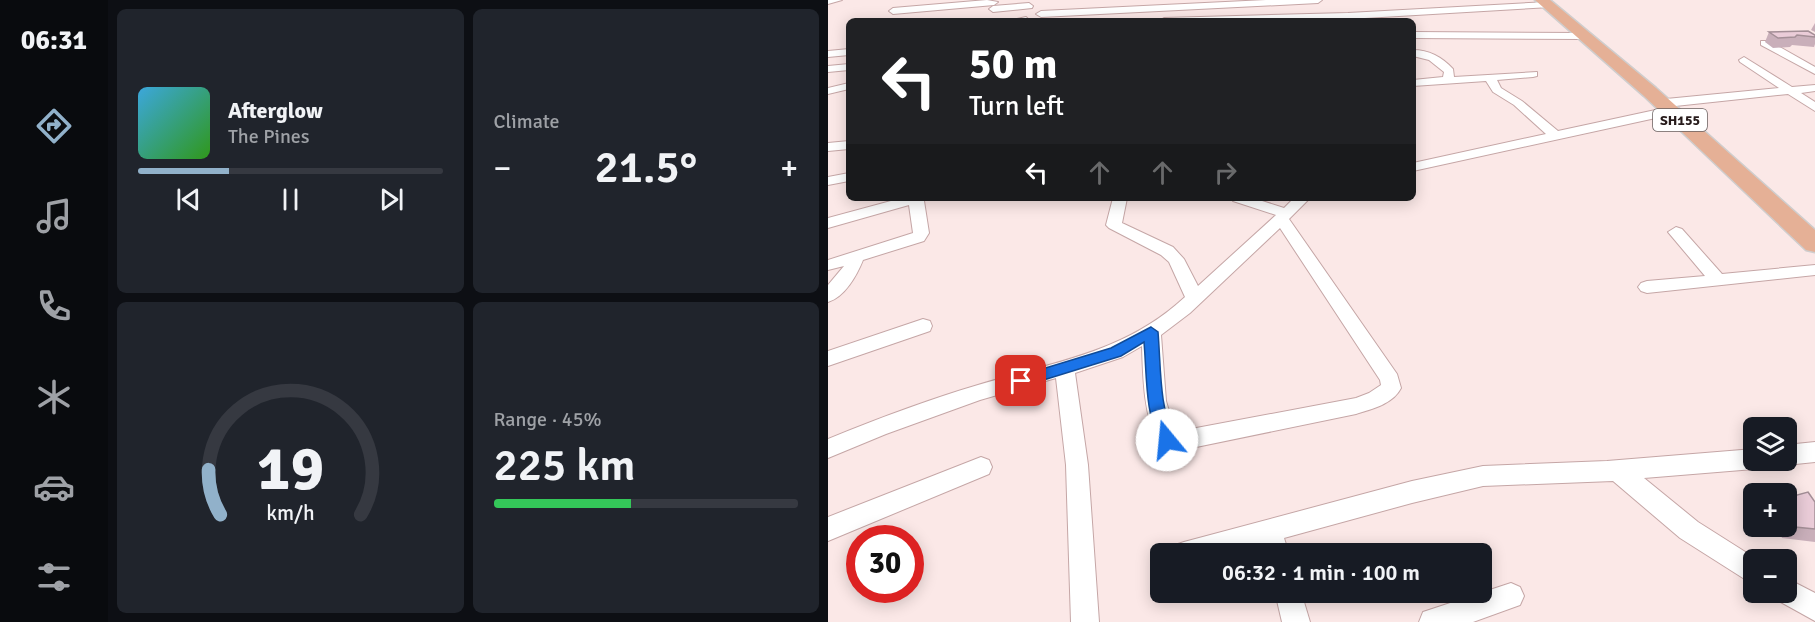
<!DOCTYPE html>
<meta charset="utf-8">
<style>
:root{--surface:#171b24;--page:#20242c;--text:#f1f3f6;--muted:#9ea1a6;--line:#363941;--accent:#91b1ca}
body{margin:0;font-family:Signika,sans-serif;background:var(--page);color:var(--text);height:100vh;display:flex;flex-direction:column;font-size:22px;white-space:nowrap}
*{box-sizing:border-box;margin:0}
p{font-size:20px;color:var(--muted)}
.icon{flex:none;width:33px;height:33px;fill:none;stroke:currentColor;stroke-width:2;stroke-linecap:round;stroke-linejoin:round}
.map{position:relative;flex:1;overflow:hidden}
.side{display:flex;flex-direction:column;gap:9px;padding:9px;background:#0d0f14;width:720px}
.side>*{flex:none}
.banner{position:absolute;left:18px;top:18px;width:570px;height:183px;border-radius:9px;box-shadow:0 3px 15px #0003;background:#202124;color:#fff;overflow:hidden}
.fabs{position:absolute;left:915px;top:417px;display:grid;gap:12px}
.fabs a{display:grid;place-items:center;width:54px;height:54px;border-radius:9px;background:var(--surface);box-shadow:0 3px 15px #0003;font-size:30px}
.speed{position:absolute;left:18px;top:525px;display:flex;gap:12px;font-size:30px;font-weight:700;text-align:center}
.speed>*{display:grid;place-content:center;width:78px;height:78px;border-radius:50%;background:var(--surface);box-shadow:0 3px 15px #0003;line-height:1}
.speed .limit{border:9px solid #d22;background:#fff;color:#111}
.pin{position:absolute;display:grid;place-items:center;width:51px;height:51px;color:#fff;margin:-26px;border-radius:12px;box-shadow:0 3px 9px #0006}
.me{position:absolute;width:66px;margin:-33px;rotate:343deg;stroke-linejoin:round;filter:drop-shadow(0 0 4px #0008)}
.turn{display:flex;align-items:center;gap:21px;height:126px;padding:0 24px;font-size:27px}
.turn .icon{width:78px;height:78px;stroke-width:2.5}
.turn b{display:block;font-size:42px;line-height:51px}
.lanes{display:flex;align-items:center;height:57px;padding:0 24px;background:#0003;justify-content:center;gap:30px;direction:ltr}
.lanes .off{opacity:.35}
.big{font-size:45px;font-weight:600;line-height:1.1}
.side .card{flex:1;display:flex;flex-direction:column;justify-content:center;gap:9px;min-width:0;padding:0 21px;border-radius:9px;background:var(--page)}
.side .dial{align-items:center;gap:0}
.dial svg{height:156px;overflow:visible;fill:none;stroke:var(--line);stroke-width:7;stroke-linecap:round;text-anchor:middle}
.dial text{fill:var(--text);stroke:none}
.song{display:flex;align-items:center;gap:18px}
.cover{width:72px;height:72px;border-radius:9px;background:linear-gradient(135deg,hsl(200 70% 55%),hsl(110 70% 35%))}
.played{height:6px;border-radius:3px;background:linear-gradient(90deg,var(--accent) 30%,var(--line) 30%)}
.keys{display:flex;justify-content:space-around;direction:ltr}
.heat{display:flex;justify-content:space-between;align-items:center;font-size:33px;direction:ltr}
.charge{height:9px;border-radius:4px;background:linear-gradient(90deg,#34c759 45%,var(--line) 0)}
.side .tiles{flex:1;display:grid;gap:9px;grid-template-columns:repeat(2,1fr)}
.trip{position:absolute;left:322px;top:543px;width:342px;height:60px;border-radius:9px;background:var(--surface);box-shadow:0 3px 15px #0003;font-weight:600;line-height:60px;text-align:center}
main{display:flex;flex:1;min-height:0}
.tabs{display:flex;flex-direction:column;width:108px;justify-content:space-around;align-items:center;background:#090b0e;color:var(--muted)}
.tabs .icon{width:42px;height:42px}
.tabs .current{color:var(--accent)}
.tabs b{font-size:27px;color:var(--text)}
.map>svg:first-child{display:block}
.lines{fill:none;stroke-linecap:round;stroke-linejoin:round}
.street-casing{stroke:#c5a6a6;stroke-width:2}
.primary-casing{stroke:#cfcdcd;stroke-width:3}
.street{fill:#fff;fill-rule:evenodd}
.primary{fill:#e5b096;fill-rule:evenodd}
.wall{fill:#c9afba}
.building{fill:#eaccd8;stroke:#a48f97;stroke-width:1.5}
.route{fill:#1a73e8;stroke:#114b97;stroke-width:1.5}
.labels{text-anchor:middle;stroke-width:5;stroke-linejoin:round;paint-order:stroke}
.shield{fill:#fff;stroke:#685f5f;stroke-width:1.5}
.shield-label{font-size:14px;font-weight:bold;fill:#271b1b}
</style>
<main>
<nav class="tabs">
<b>06:31</b>
<svg class="icon current" aria-label="directions" viewBox="0 0 24 24"><path d="M12 3l9 9-9 9-9-9zM9 14v-3h6M13 9l2 2-2 2"/></svg>
<svg class="icon" aria-label="music" viewBox="0 0 24 24"><path d="M9 18V5l10-2v13"/><circle cx="6" cy="18" r="3"/><circle cx="16" cy="16" r="3"/></svg>
<svg class="icon" aria-label="phone" viewBox="0 0 24 24"><path d="M5 4h4l2 5-3 2q2 4 5 5l2-3 5 2v4C11 20 4 13 5 4z"/></svg>
<svg class="icon" aria-label="climate" viewBox="0 0 24 24"><path d="M12 3v18M4 7l16 10M4 17L20 7"/></svg>
<svg class="icon" aria-label="car" viewBox="0 0 24 24"><path d="M5 17H2v-5l4-1 3-4h7l3 4 3 1v5h-3M9 17h6M6 11h13"/><circle cx="7" cy="17" r="2"/><circle cx="17" cy="17" r="2"/></svg>
<svg class="icon" aria-label="filters" viewBox="0 0 24 24"><path d="M4 7h16M4 17h16"/><circle cx="9" cy="7" r="2"/><circle cx="15" cy="17" r="2"/></svg>
</nav>
<section class="side">
<div class="tiles">
<div class="card">
<div class="song"><i class="cover"></i><div><b>Afterglow</b><p>The Pines</p></div></div>
<div class="played"></div>
<div class="keys"><svg class="icon" aria-label="previous" viewBox="0 0 24 24"><path d="M18 5L8 12l10 7zM5 5v14"/></svg><svg class="icon" aria-label="pause" viewBox="0 0 24 24"><path d="M8 5v14M16 5v14"/></svg><svg class="icon" aria-label="next" viewBox="0 0 24 24"><path d="M6 5l10 7-10 7zM19 5v14"/></svg></div>
</div>
<div class="card"><p>Climate</p>
<div class="heat"><a>−</a><b class="big">21.5°</b><a>+</a></div>
</div>
<div class="card dial"><svg viewBox="0 0 100 80">
<path d="M14 69A42 42 0 1 1 86 69"/>
<path d="M14 69A42 42 0 0 1 8 46" stroke="#91b1ca"/>
<text x="50" y="56" font-size="32" font-weight="700">19</text>
<text x="50" y="72" font-size="11">km/h</text>
</svg></div>
<div class="card"><p>Range · 45%</p><b class="big">225 km</b><div class="charge"></div></div>
</div>
</section>
<div class="map">
<svg width="987" height="622" viewBox="0 0 987 622">
<rect width="100%" height="100%" fill="#fbe8e7"/>
<g class="lines">
<defs>
<g id="street">
<path d="M0,0H14L0,4Z"/>
<path d="M159,0L170,2L166,5L65,14L61,11L65,8Z"/>
<path d="M438,0H494L490,3L213,17L208,14L213,11Z"/>
<path d="M720,2L724,5L723,7L520,19L331,21L336,18L520,13Z"/>
<path d="M201,3L205,6L204,8L165,12L161,9L165,6Z"/>
<path d="M198,17L202,21H187L189,19Z"/>
<path d="M585,32L754,33L759,36L754,39L585,38Z"/>
<path d="M933,41H941L987,67V74L933,45Z"/>
<path d="M21,49V55L0,57V51Z"/>
<path d="M585,50C601,50 614,57 625,69L626,77L709,72V76L705,77L669,80L673,88L694,101L730,131L846,106L852,110L846,114L585,171V163L718,134L686,105L665,92L658,81L585,86V80L615,77L616,72L601,60L585,56Z"/>
<path d="M916,57L964,87L987,85V91L973,93L987,102V111L960,94L838,107L832,103L838,99L951,88L912,62L911,60Z"/>
<path d="M21,64V70L0,72V66Z"/>
<path d="M21,83V89L0,94V88Z"/>
<path d="M21,141V149L0,151V143Z"/>
<path d="M21,173V181L0,185V177Z"/>
<path d="M74,198H97L96,201L101,233L96,241L35,260C29,275 17,297 0,302V285L16,266L0,270V260L85,233L81,205L0,228V218Z"/>
<path d="M285,198H299L294,223L345,247L356,259L370,286L448,215L405,201L403,198H425L456,208L466,198H482L461,219L569,374L573,388C565,404 544,409 528,414L349,451L331,447C316,415 315,381 314,346L295,357L247,373L260,465L271,622H243L238,465L228,378L152,400L58,434L0,458V439C49,419 99,400 150,385C225,362 297,353 357,297L341,262L333,255L281,228L278,225ZM452,228L552,380L553,385L541,393L528,398L347,432L338,401L333,335L362,313Z"/>
<path d="M848,227L854,229L894,274L987,265V275L819,293L813,291L810,287L813,283L819,281L877,276L840,232Z"/>
<path d="M95,319L102,321L104,326L102,331L0,366V351Z"/>
<path d="M987,442V462L958,465L950,462L958,460V445Z"/>
<path d="M926,449V460H937L934,466L926,469L816,478L870,522L930,560H926V585L852,538L785,481L655,486L584,503L456,538L461,554H435L433,545L402,554H344L347,545L356,542L584,481L655,466L779,461Z"/>
<path d="M153,457L161,460L164,467L161,474L0,541V517Z"/>
<path d="M958,578L987,593V621L949,600L945,592H958Z"/>
<path d="M683,583L692,587L696,596L692,605L645,622H591L595,612Z"/>
<path d="M447,592H473L482,622H454Z"/>
</g>
<path id="primary" d="M707,0H722L828,88L987,230V252L978,250L816,96Z"/>
</defs>
<use href="#street" class="street-casing"/>
<use href="#primary" class="primary-casing"/>
<use href="#street" class="street"/>
<use href="#primary" class="primary"/>
</g>
<g class="wall">
<path d="M987,23V32L983,30Z"/>
<path d="M941,32L987,35V44L986,47L964,45L962,47L945,48L937,42Z"/>
<path d="M958,498L987,502V542L954,538L948,526H958Z"/>
</g>
<g class="building">
<path d="M980,31L987,35V37L969,35L967,37L950,38L941,32Z"/>
<path d="M980,492L987,502V529L967,527L958,511V498Z"/>
</g>
<path class="route" d="M323,327L330,332C333,367 331,408 347,440L345,445L339,447L333,445C317,414 319,377 316,342L293,356L193,387L188,385L185,381L188,377L283,348Z"/>
<g class="labels">
<rect class="shield" x="825" y="109" width="54" height="22" rx="4.5"/>
<g class="shield-label">
<text x="852" y="125">SH155</text>
</g>
</g>
</svg>
<div class="fabs">
<a><svg class="icon" aria-label="layers" viewBox="0 0 24 24"><path d="M12 4l9 5-9 5-9-5zM3 14l9 5 9-5"/></svg></a>
<a>+</a>
<a>−</a>
</div>
<div class="speed"><div class="limit">30</div></div>
<div class="pin" style="left:193px;top:381px;background:#d93025"><svg class="icon" aria-label="arrive" viewBox="0 0 24 24"><path d="M6 21V4h12l-3 4 3 4H6"/></svg></div>
<svg class="me" style="left:339px;top:440px" viewBox="-20 -20 40 40"><circle r="19" fill="#fff"/><path d="M0-13L10 11 0 6-10 11z" fill="#1a73e8"/></svg>
<div class="trip">06:32 · 1 min · 100 m</div>
<div class="banner">
<div class="turn"><svg class="icon" aria-label="left" viewBox="0 0 24 24"><path d="M17 20v-9H6M10 6l-5 5 5 5"/></svg><div><b>50 m</b>Turn left</div></div>
<div class="lanes"><svg class="icon" aria-label="left" viewBox="0 0 24 24"><path d="M17 20v-9H6M10 6l-5 5 5 5"/></svg><svg class="icon off" aria-label="ahead" viewBox="0 0 24 24"><path d="M12 20V5M6 11l6-6 6 6"/></svg><svg class="icon off" aria-label="ahead" viewBox="0 0 24 24"><path d="M12 20V5M6 11l6-6 6 6"/></svg><svg class="icon off" aria-label="right" viewBox="0 0 24 24"><path d="M7 20v-9h11M14 6l5 5-5 5"/></svg></div>
</div>
</div>
</main>
